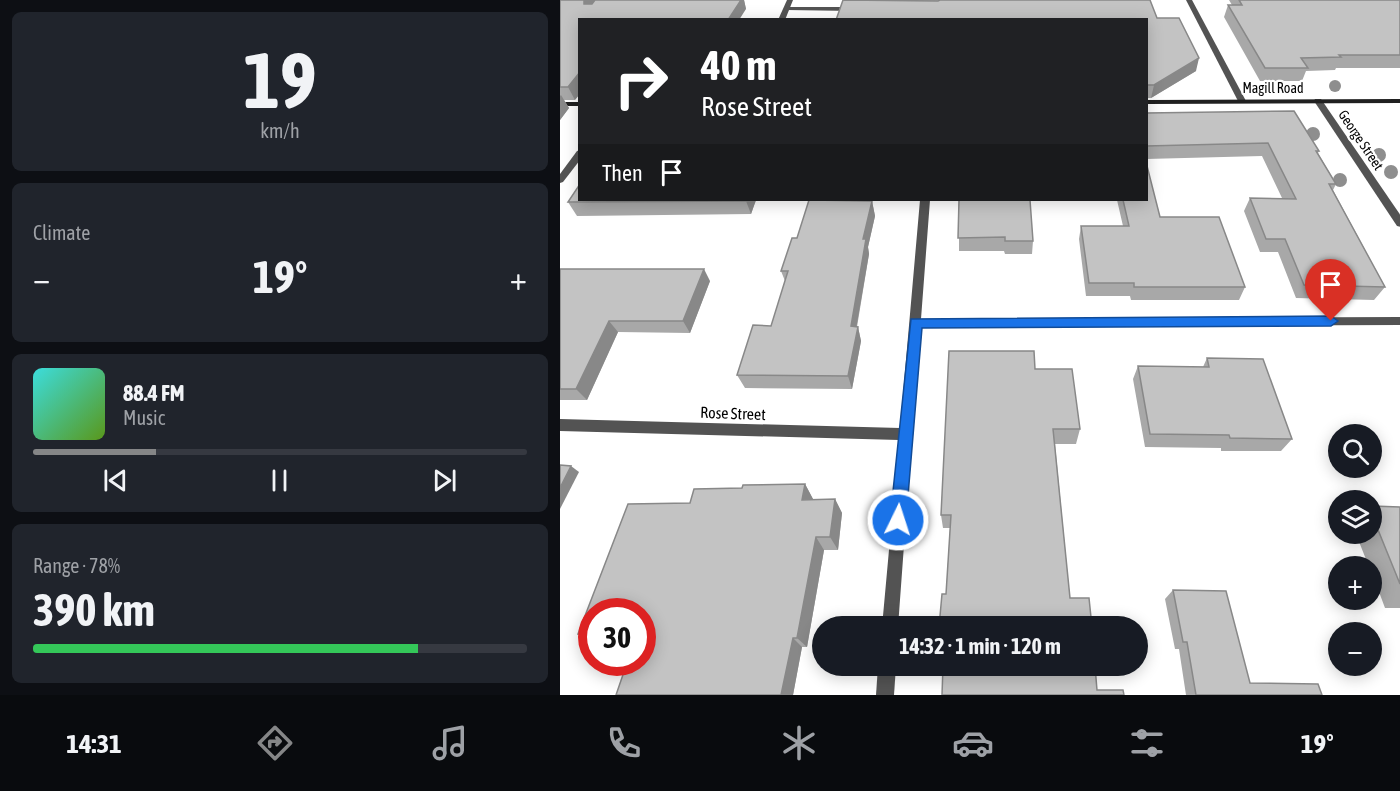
<!DOCTYPE html>
<meta charset="utf-8">
<style>
:root{--surface:#171b24;--page:#20242c;--text:#f1f3f6;--muted:#9ea1a6;--line:#363941;--accent:#858687}
body{margin:0;font-family:"Asap Condensed",sans-serif;background:var(--page);color:var(--text);height:100vh;display:flex;flex-direction:column;font-size:22px;white-space:nowrap}
*{box-sizing:border-box;margin:0}
p{font-size:20px;color:var(--muted)}
.icon{flex:none;width:33px;height:33px;fill:none;stroke:currentColor;stroke-width:2;stroke-linecap:round;stroke-linejoin:round}
.map{position:relative;flex:1;overflow:hidden}
.sheet{display:flex;flex-direction:column;gap:12px;padding:12px;background:#0d0f14;width:560px}
.sheet>*{flex:none}
.banner{position:absolute;left:18px;top:18px;width:570px;height:183px;border-radius:0px;box-shadow:0 3px 15px #0003;background:#202124;color:#fff;overflow:hidden}
.fabs{position:absolute;left:768px;top:424px;display:grid;gap:12px}
.fabs a{display:grid;place-items:center;width:54px;height:54px;border-radius:50%;background:var(--surface);box-shadow:0 3px 15px #0003;font-size:30px}
.speed{position:absolute;left:18px;top:598px;display:flex;gap:12px;font-size:30px;font-weight:700;text-align:center}
.speed>*{display:grid;place-content:center;width:78px;height:78px;border-radius:50%;background:var(--surface);box-shadow:0 3px 15px #0003;line-height:1}
.speed .limit{border:9px solid #d22;background:#fff;color:#111}
.pin{position:absolute;display:grid;place-items:center;width:51px;height:51px;color:#fff;margin:-62px -26px;border-radius:50% 50% 50% 0;rotate:-45deg;box-shadow:0 0 6px #0007}
.pin .icon{rotate:45deg}
.me{position:absolute;width:66px;margin:-33px;rotate:4deg;stroke-linejoin:round;filter:drop-shadow(0 0 4px #0008)}
.turn{display:flex;align-items:center;gap:21px;height:126px;padding:0 24px;font-size:27px}
.turn .icon{width:78px;height:78px;stroke-width:2.5}
.turn b{display:block;font-size:42px;line-height:51px}
.then{display:flex;align-items:center;height:57px;padding:0 24px;background:#0003;gap:12px;font-size:22px}
.big{font-size:45px;font-weight:700;line-height:1.1}
.sheet .widget{flex:1;display:flex;flex-direction:column;justify-content:center;gap:9px;min-width:0;padding:0 21px;border-radius:9px;background:var(--page)}
.sheet .dial{align-items:center;gap:0}
.dial b{font-size:78px;line-height:1}
.song{display:flex;align-items:center;gap:18px}
.cover{width:72px;height:72px;border-radius:9px;background:linear-gradient(135deg,hsl(180 70% 55%),hsl(90 70% 35%))}
.played{height:6px;border-radius:3px;background:linear-gradient(90deg,var(--accent) 25%,var(--line) 25%)}
.keys{display:flex;justify-content:space-around;direction:ltr}
.heat{display:flex;justify-content:space-between;align-items:center;font-size:33px;direction:ltr}
.charge{height:9px;border-radius:4px;background:linear-gradient(90deg,#34c759 78%,var(--line) 0)}
.trip{position:absolute;left:252px;top:616px;width:336px;height:60px;border-radius:30px;background:var(--surface);box-shadow:0 3px 15px #0003;font-weight:700;line-height:60px;text-align:center}
.dock{display:flex;height:96px;justify-content:space-around;align-items:center;background:#090b0e;color:var(--muted)}
.dock .icon{width:42px;height:42px}
.dock .current{color:var(--accent)}
.dock b{font-size:27px;color:var(--text)}
main{display:flex;flex:1;min-height:0}
.map>svg:first-child{display:block}
.lines{fill:none;stroke-linecap:round;stroke-linejoin:round}
.service{fill:#535353;fill-rule:evenodd}
.minor{fill:#535353;fill-rule:evenodd}
.secondary{fill:#202020;fill-rule:evenodd}
.tree{fill:#8e8e8e}
.wall{fill:#a8a8a8}
.shaded-wall{fill:#888}
.building{fill:#c3c3c3;stroke:#888;stroke-width:1.5}
.route{fill:#1a73e8;stroke:#114b97;stroke-width:1.5}
.labels{text-anchor:middle;stroke-width:4.5;stroke-linejoin:round;paint-order:stroke}
.far-street-label{font-size:14px;fill:#000;stroke:#fff}
.street-label{font-size:16px;fill:#000;stroke:#fff}
</style>
<main>
<section class="sheet">
<div class="widget dial"><b>19</b><p>km/h</p></div>
<div class="widget"><p>Climate</p>
<div class="heat"><a>−</a><b class="big">19°</b><a>+</a></div>
</div>
<div class="widget">
<div class="song"><i class="cover"></i><div><b>88.4 FM</b><p>Music</p></div></div>
<div class="played"></div>
<div class="keys"><svg class="icon" aria-label="previous" viewBox="0 0 24 24"><path d="M18 5L8 12l10 7zM5 5v14"/></svg><svg class="icon" aria-label="pause" viewBox="0 0 24 24"><path d="M8 5v14M16 5v14"/></svg><svg class="icon" aria-label="next" viewBox="0 0 24 24"><path d="M6 5l10 7-10 7zM19 5v14"/></svg></div>
</div>
<div class="widget"><p>Range · 78%</p><b class="big">390 km</b><div class="charge"></div></div>
</section>
<div class="map">
<svg width="841" height="695" viewBox="0 0 841 695">
<rect width="100%" height="100%" fill="#fff"/>
<g class="lines">
<path class="service" d="M224,7H294L297,9L294,11L226,10L224,9Z"/>
<g class="minor">
<path d="M227,0H233L225,20H218Z"/>
<path d="M626,0H632L686,101L685,103L678,101Z"/>
<path d="M755,99H761L841,216V227L837,226L754,101Z"/>
<path d="M20,150V160L3,182L0,183V174L17,151Z"/>
<path d="M360,200H370L361,319L841,317V325L360,327L338,627H322L339,440L0,431V419L340,428Z"/>
<path d="M318,666H336L334,695H316Z"/>
</g>
<g class="secondary">
<path d="M841,99V103L586,104V100Z"/>
<rect x="0" y="102" width="20" height="4"/>
</g>
</g>
<g class="tree">
<circle cx="775" cy="86" r="6"/>
<circle cx="753" cy="134" r="7"/>
<circle cx="819" cy="155" r="7"/>
<circle cx="831" cy="172" r="7"/>
<circle cx="780" cy="180" r="7"/>
</g>
<g class="wall">
<path d="M0,0H184L186,9L20,20L15,100H4L9,108L0,120Z"/>
<path d="M283,0H590L597,18L636,71L591,98H586V20Z"/>
<path d="M669,0H840V68H776L775,70L746,71L742,81H700L664,17L668,5H672Z"/>
<path d="M586,113L759,151L758,153L776,184L773,190L825,287L814,300L736,298L718,252H700L684,211L690,198H722L702,156L586,159Z"/>
<path d="M20,200H196L191,214L17,216L8,202Z"/>
<path d="M399,200L473,241L472,254H445L444,251H399Z"/>
<path d="M557,200H586L600,217L685,287L679,300H571L570,296H526L519,239L521,226H563Z"/>
<path d="M312,201L315,216L308,247L309,254L297,327H298L301,341L292,389L185,388L177,375L211,326L225,281L221,271Z"/>
<path d="M0,269L150,281L130,333L58,332L27,400H0Z"/>
<path d="M647,358L732,439L721,451H661V448L585,447L573,379L578,366L643,367Z"/>
<path d="M475,369L520,429L516,444H495L510,598L386,594L390,528H383L381,515Z"/>
<path d="M245,484L253,499H275L282,513L278,550H264L247,647H242L233,695H56L67,663H82V612H32V640L18,634L68,504L130,503L134,489L182,488L183,485Z"/>
<path d="M812,506L840,507V608H825L812,573V567H809L796,534H812Z"/>
<path d="M613,590L690,683L762,695H626L619,649H615L605,599Z"/>
<path d="M378,666H535L537,690L564,695L379,669Z"/>
</g>
<g class="shaded-wall">
<path d="M24,0H40L30,12L24,4Z"/>
<path d="M181,0H184L186,9L179,20H168Z"/>
<path d="M639,58L636,71L591,98L594,85Z"/>
<path d="M20,72V94L15,100L8,87Z"/>
<path d="M1,95L9,108L0,120V96Z"/>
<path d="M186,200H196L191,214L186,201Z"/>
<path d="M312,201L315,216L308,247L309,254L294,341L291,326L303,239Z"/>
<path d="M144,269L150,281L130,333L123,321Z"/>
<path d="M49,321L58,332L27,400L16,389Z"/>
<path d="M298,327L301,341L292,389L288,376Z"/>
<path d="M11,466L19,472L0,509V488Z"/>
<path d="M245,484L253,499L242,500Z"/>
<path d="M275,499L282,513L278,550L270,537Z"/>
<path d="M256,537L264,550L247,647L237,638Z"/>
<path d="M233,638L242,647L233,695H221Z"/>
</g>
<g class="building">
<path d="M0,0H24V4H32L35,0H181L168,20H20V72L8,87H0Z"/>
<path d="M283,0L378,1L380,0H590L597,18H619L639,58L594,85H587L586,89V20H276Z"/>
<path d="M679,0H840V55H779L781,57L741,58L748,68H705L668,5H682Z"/>
<path d="M734,111L759,151H756L776,184H769L825,287L744,285L725,239H706L690,198L736,199L708,143L586,146V113Z"/>
<path d="M586,162L600,217H659L685,287H574V283H529L521,226H569L563,200H586Z"/>
<path d="M20,184V200H186V201L8,202Z"/>
<path d="M249,200L312,201L303,239H306L291,326L298,327L288,376L177,375L193,325L211,326L228,271H221L232,238H237Z"/>
<path d="M399,200H470L473,241H445V237L398,238Z"/>
<path d="M0,269H144L123,321H49L16,389H0Z"/>
<path d="M389,351H474L475,369H512L520,429H493L510,598H529L532,627H379L382,594H386L391,515H381Z"/>
<path d="M647,358L703,359L732,439L670,438L669,435L590,434L578,366L649,367Z"/>
<path d="M0,465L11,466L0,488Z"/>
<path d="M245,484L242,500L275,499L270,537H256L237,638H233L221,695H56L67,663H82V612H32V634H18L68,504L130,503L134,489L182,488L183,485Z"/>
<path d="M812,506L840,507V584L812,515Z"/>
<path d="M613,590L666,591L690,683L758,684L762,695H636L627,642H623Z"/>
<path d="M383,666H535L537,690H563L564,695H382Z"/>
</g>
<path class="route" d="M771,316L778,321L771,326L362,328L346,520L344,525L338,528L332,525L330,520L351,319Z"/>
<g class="labels">
<g class="far-street-label">
<text x="713" y="93">Magill Road</text>
<text transform="translate(801 140) rotate(56)" y="5">George Street</text>
</g>
<g class="street-label">
<text transform="translate(173 413) rotate(2)" y="6">Rose Street</text>
</g>
</g>
</svg>
<div class="fabs">
<a><svg class="icon" aria-label="search" viewBox="0 0 24 24"><circle cx="10" cy="10" r="6"/><path d="M15 15l6 6"/></svg></a>
<a><svg class="icon" aria-label="layers" viewBox="0 0 24 24"><path d="M12 4l9 5-9 5-9-5zM3 14l9 5 9-5"/></svg></a>
<a>+</a>
<a>−</a>
</div>
<div class="speed"><div class="limit">30</div></div>
<div class="pin" style="left:771px;top:321px;background:#d93025"><svg class="icon" aria-label="arrive" viewBox="0 0 24 24"><path d="M6 21V4h12l-3 4 3 4H6"/></svg></div>
<svg class="me" style="left:338px;top:520px" viewBox="-20 -20 40 40"><circle r="17" fill="#1a73e8" stroke="#fff" stroke-width="3"/><path d="M0-11L8 9 0 5-8 9z" fill="#fff"/></svg>
<div class="trip">14:32 · 1 min · 120 m</div>
<div class="banner">
<div class="turn"><svg class="icon" aria-label="right" viewBox="0 0 24 24"><path d="M7 20v-9h11M14 6l5 5-5 5"/></svg><div><b>40 m</b>Rose Street</div></div>
<div class="then">Then<svg class="icon" aria-label="arrive" viewBox="0 0 24 24"><path d="M6 21V4h12l-3 4 3 4H6"/></svg></div>
</div>
</div>
</main>
<nav class="dock">
<b>14:31</b>
<svg class="icon current" aria-label="directions" viewBox="0 0 24 24"><path d="M12 3l9 9-9 9-9-9zM9 14v-3h6M13 9l2 2-2 2"/></svg>
<svg class="icon" aria-label="music" viewBox="0 0 24 24"><path d="M9 18V5l10-2v13"/><circle cx="6" cy="18" r="3"/><circle cx="16" cy="16" r="3"/></svg>
<svg class="icon" aria-label="phone" viewBox="0 0 24 24"><path d="M5 4h4l2 5-3 2q2 4 5 5l2-3 5 2v4C11 20 4 13 5 4z"/></svg>
<svg class="icon" aria-label="climate" viewBox="0 0 24 24"><path d="M12 3v18M4 7l16 10M4 17L20 7"/></svg>
<svg class="icon" aria-label="car" viewBox="0 0 24 24"><path d="M5 17H2v-5l4-1 3-4h7l3 4 3 1v5h-3M9 17h6M6 11h13"/><circle cx="7" cy="17" r="2"/><circle cx="17" cy="17" r="2"/></svg>
<svg class="icon" aria-label="filters" viewBox="0 0 24 24"><path d="M4 7h16M4 17h16"/><circle cx="9" cy="7" r="2"/><circle cx="15" cy="17" r="2"/></svg>
<b>19°</b>
</nav>
